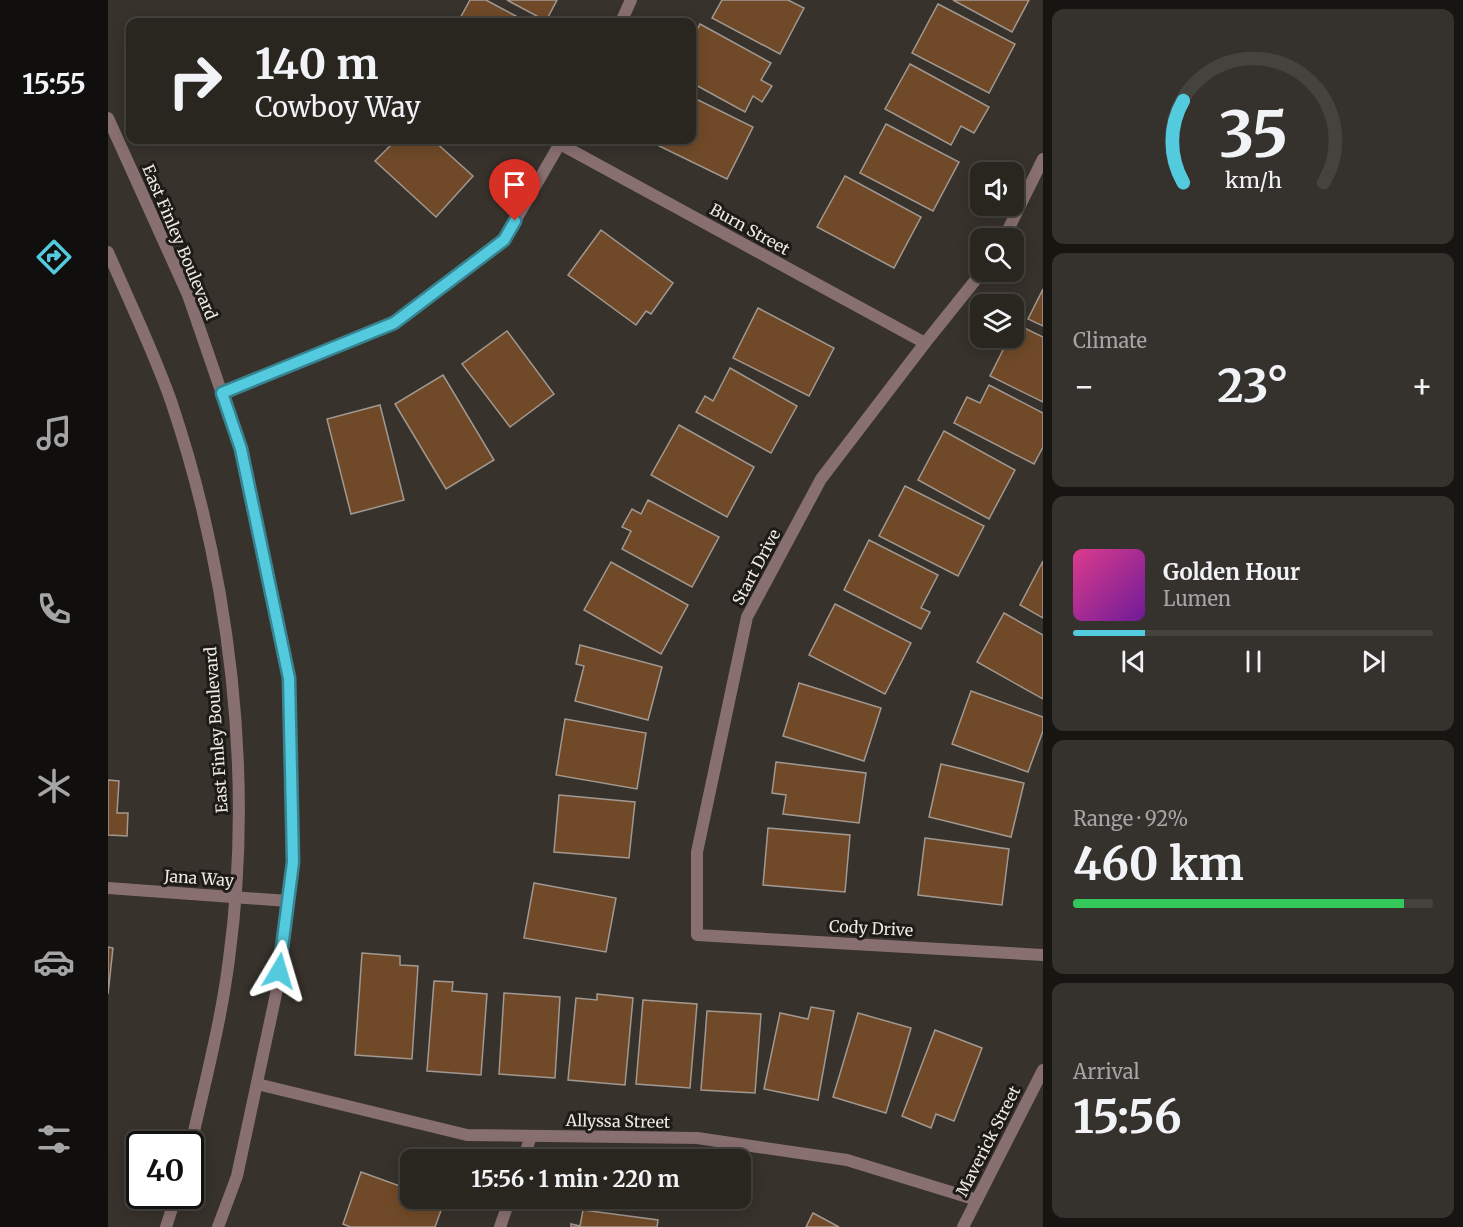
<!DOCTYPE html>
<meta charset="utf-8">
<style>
:root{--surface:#292620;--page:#35322d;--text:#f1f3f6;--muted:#a5a5a5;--line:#45433e;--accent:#54cade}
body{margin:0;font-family:Merriweather,serif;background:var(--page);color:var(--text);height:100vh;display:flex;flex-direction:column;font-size:22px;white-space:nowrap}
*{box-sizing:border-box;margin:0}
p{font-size:20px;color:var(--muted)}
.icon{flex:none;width:33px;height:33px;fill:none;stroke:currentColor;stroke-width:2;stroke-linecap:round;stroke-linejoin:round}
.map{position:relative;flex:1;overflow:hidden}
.drawer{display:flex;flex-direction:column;gap:9px;padding:9px;background:#171512;width:420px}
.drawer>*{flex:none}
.top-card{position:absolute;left:18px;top:18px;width:570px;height:126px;border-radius:12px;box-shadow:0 3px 15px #0003,0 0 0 2px var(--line);background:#292620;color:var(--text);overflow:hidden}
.fabs{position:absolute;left:862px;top:162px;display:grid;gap:12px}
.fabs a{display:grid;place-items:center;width:54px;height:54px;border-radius:12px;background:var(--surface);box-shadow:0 3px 15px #0003,0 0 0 2px var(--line);font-size:30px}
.speed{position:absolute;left:18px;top:1131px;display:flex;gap:12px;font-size:30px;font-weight:700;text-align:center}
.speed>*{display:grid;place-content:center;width:78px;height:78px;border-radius:50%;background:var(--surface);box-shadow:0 3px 15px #0003,0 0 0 2px var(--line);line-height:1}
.speed .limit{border:3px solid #111;border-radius:9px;background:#fff;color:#111}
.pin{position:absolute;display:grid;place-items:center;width:51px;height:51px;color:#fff;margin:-62px -26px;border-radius:50% 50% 50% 0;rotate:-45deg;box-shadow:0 0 6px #0007}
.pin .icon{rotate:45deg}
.me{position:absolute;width:66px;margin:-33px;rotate:7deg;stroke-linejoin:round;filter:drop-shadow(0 0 4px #0008)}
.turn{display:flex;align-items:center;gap:21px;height:126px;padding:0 30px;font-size:27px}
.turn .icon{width:78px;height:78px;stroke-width:2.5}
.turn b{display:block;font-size:42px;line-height:51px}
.big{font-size:45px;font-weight:700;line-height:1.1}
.drawer .tile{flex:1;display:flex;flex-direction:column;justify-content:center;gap:9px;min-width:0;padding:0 21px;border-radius:12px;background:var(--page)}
.drawer .dial{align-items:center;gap:0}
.dial svg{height:156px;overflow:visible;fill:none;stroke:var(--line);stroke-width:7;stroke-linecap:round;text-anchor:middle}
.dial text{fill:var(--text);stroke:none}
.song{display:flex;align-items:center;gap:18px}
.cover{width:72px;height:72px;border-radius:9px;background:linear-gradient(135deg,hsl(330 70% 55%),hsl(280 70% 35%))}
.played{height:6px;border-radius:3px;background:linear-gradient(90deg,var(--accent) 20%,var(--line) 20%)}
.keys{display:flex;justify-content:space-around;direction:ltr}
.heat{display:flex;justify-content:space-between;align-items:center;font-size:33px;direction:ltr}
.charge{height:9px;border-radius:4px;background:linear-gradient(90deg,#34c759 92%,var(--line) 0)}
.trip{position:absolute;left:292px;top:1149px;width:351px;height:60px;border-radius:12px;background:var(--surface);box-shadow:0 3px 15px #0003,0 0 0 2px var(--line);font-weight:700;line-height:60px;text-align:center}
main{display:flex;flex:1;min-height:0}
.menu{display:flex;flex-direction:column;width:108px;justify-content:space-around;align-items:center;background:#100f0d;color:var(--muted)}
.menu .icon{width:42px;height:42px}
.menu .selected{color:var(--accent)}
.menu b{font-size:27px;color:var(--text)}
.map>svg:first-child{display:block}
.building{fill:#704a28;stroke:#a19891;stroke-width:1.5}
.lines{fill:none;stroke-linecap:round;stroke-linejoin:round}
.minor{stroke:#897070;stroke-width:12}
.tertiary{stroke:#897070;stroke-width:12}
.route-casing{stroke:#378390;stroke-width:15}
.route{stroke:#54cade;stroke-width:10}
.labels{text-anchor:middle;stroke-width:6;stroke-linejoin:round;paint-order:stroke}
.street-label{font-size:16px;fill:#ede9e4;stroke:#1d1a17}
</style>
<main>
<nav class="menu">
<b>15:55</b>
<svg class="icon selected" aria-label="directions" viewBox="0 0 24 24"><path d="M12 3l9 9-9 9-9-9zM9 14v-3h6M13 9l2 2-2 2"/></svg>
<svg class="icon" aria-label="music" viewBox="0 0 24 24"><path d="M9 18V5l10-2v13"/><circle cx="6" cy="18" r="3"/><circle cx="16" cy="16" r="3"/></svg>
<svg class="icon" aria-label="phone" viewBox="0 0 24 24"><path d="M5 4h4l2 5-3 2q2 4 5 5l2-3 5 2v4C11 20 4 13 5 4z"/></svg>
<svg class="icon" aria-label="climate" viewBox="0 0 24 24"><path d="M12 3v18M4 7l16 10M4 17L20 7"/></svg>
<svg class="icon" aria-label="car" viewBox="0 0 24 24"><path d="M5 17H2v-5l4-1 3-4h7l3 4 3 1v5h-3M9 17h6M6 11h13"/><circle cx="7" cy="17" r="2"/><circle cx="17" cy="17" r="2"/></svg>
<svg class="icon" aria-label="filters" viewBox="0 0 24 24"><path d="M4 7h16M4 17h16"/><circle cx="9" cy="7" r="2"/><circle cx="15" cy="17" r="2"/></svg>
</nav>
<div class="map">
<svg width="935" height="1227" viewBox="0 0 935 1227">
<rect width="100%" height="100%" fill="#37322b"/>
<g class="building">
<path d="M362,0H378L419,22H350Z"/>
<path d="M399,0H449L438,21Z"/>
<path d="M614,0H680L696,8L672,54L604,18Z"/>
<path d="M845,0H921L904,32Z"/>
<path d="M830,4L907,44L881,93L804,53Z"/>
<path d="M592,24L663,63L653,80L664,86L654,102L645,96L637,112L584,83V39Z"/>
<path d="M802,64L881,107L866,133L853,126L843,145L777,109Z"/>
<path d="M584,97L645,127L619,179L539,140H584Z"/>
<path d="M778,124L851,162L825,211L752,173Z"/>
<path d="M288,140H325L365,176L328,217L267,161Z"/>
<path d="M737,176L813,217L786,268L709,227Z"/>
<path d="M493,230L565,283L543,314L538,311L528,325L460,275Z"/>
<path d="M935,289V326L920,319Z"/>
<path d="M650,308L726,348L701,396L625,358Z"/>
<path d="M908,324L935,337V402L882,376L901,338H906Z"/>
<path d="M399,331L446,394L402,427L354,364Z"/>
<path d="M622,368L689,406L663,453L588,412L597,396L605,401Z"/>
<path d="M335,375L386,460L338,489L287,404Z"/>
<path d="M881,385L935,413V447L926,464L846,423L859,397L872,403Z"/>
<path d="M272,405L296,500L243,514L219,419Z"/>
<path d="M571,425L646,467L619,517L543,475Z"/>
<path d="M836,431L907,470L881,519L810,480Z"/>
<path d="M797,486L876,526L850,576L771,536Z"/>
<path d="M540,500L611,537L584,587L514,549L523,531L514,527L524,509L533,514Z"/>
<path d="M761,540L830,575L813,608L822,612L813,629L736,590Z"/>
<path d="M935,561V618L912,605Z"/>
<path d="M503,562L580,605L553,654L476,610Z"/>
<path d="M727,604L803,643L777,694L701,655Z"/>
<path d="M896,613L935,635V699L869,662Z"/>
<path d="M472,645L554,667L540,720L467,701L476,666L468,664Z"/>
<path d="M691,683L773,708L756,761L675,736Z"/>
<path d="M863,691L935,717V731L920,772L844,744Z"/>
<path d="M457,719L538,733L529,789L448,775Z"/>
<path d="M668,762L758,773L751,823L675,814L678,795L664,793Z"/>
<path d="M833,764L916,783L903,837L821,817Z"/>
<path d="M0,780L11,781L9,813H20L19,836L0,835Z"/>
<path d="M451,795L527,802L521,858L446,852Z"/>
<path d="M660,828L742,835L737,892L655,885Z"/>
<path d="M817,838L901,849L894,905L810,895Z"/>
<path d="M426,883L508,898L498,952L416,938Z"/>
<path d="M0,947L5,948L0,994Z"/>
<path d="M254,953L292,956V965L310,966L304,1059L247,1055Z"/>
<path d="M326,981L345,982L344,991L379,994L373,1075L319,1071Z"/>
<path d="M396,993L452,997L447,1078L391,1074Z"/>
<path d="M489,994L525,998L517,1085L460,1080L468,998L489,1000Z"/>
<path d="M535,1000L589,1004L582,1088L528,1084Z"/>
<path d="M703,1007L726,1011L710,1100L656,1089L672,1013L700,1019Z"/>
<path d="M599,1011L653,1014L647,1093L593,1090Z"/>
<path d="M750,1013L803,1028L778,1113L725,1097Z"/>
<path d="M827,1030L874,1048L846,1121L828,1114L823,1128L794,1116Z"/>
<path d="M253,1172L303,1190V1198H326L336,1202L327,1227H242L235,1224Z"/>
<path d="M475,1210L550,1220L549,1227H463V1224L472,1226Z"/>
<path d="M705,1213L731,1227H698Z"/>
</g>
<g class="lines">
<g class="minor">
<path d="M513,22L523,0"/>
<path d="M452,144L817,343"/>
<path d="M896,238L935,159"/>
<path d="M874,272L817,343L713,479L639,617L589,852V935L935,955"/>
<path d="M114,393L287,323L396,240L454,140"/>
<path d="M0,888L180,901"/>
<path d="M149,1084L359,1135L589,1138L739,1160L869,1200"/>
<path d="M415,1160L423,1136"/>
<path d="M392,1227L402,1198"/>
<path d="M855,1227L935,1070"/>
</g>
<g class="tertiary">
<path d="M0,118L80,295L133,449L181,678L185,862L168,994L129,1176L110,1227"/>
<path d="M0,252C21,301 45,350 63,401C122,576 146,775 121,959C113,1023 96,1086 82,1149"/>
<path d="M58,1227L68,1196"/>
</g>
</g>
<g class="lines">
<defs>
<path id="route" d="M171,971L185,862L181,678L133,449L114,393L286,323L396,240L407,221"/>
</defs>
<use href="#route" class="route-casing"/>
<use href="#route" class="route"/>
</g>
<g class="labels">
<g class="street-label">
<text transform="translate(642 229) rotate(29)" y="6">Burn Street</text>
<text transform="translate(72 242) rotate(67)" y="6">East Finley Boulevard</text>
<text transform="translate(648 567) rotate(-62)" y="6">Start Drive</text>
<text transform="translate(108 730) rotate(-94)" y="6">East Finley Boulevard</text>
<text transform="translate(91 878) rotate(4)" y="6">Jana Way</text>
<text transform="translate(763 928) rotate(3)" y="6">Cody Drive</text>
<text transform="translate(510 1121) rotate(1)" y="6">Allyssa Street</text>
<text transform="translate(880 1141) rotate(-63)" y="6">Maverick Street</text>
</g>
</g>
</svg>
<div class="fabs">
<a><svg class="icon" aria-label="sound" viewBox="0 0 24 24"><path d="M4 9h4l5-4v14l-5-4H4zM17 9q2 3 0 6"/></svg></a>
<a><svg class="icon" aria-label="search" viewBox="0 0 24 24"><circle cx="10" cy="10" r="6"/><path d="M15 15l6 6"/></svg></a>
<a><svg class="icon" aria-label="layers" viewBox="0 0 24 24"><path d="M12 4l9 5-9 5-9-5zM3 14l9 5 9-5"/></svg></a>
</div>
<div class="speed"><div class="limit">40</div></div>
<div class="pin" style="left:407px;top:221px;background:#d93025"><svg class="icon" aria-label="arrive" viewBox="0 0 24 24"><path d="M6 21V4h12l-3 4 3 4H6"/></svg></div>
<svg class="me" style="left:171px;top:971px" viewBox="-20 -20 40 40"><path d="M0-17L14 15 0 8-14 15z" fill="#54cade" stroke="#fff" stroke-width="4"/></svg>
<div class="trip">15:56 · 1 min · 220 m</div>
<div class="top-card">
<div class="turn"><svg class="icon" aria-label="right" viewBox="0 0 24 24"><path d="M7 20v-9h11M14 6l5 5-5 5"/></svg><div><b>140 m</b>Cowboy Way</div></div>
</div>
</div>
<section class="drawer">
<div class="tile dial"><svg viewBox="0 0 100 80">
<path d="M14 69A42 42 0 1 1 86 69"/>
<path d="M14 69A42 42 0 0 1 14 27" stroke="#54cade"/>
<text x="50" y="56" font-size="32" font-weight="700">35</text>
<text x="50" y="72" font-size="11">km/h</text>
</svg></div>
<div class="tile"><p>Climate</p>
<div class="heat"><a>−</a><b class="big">23°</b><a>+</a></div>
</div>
<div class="tile">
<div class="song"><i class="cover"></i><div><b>Golden Hour</b><p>Lumen</p></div></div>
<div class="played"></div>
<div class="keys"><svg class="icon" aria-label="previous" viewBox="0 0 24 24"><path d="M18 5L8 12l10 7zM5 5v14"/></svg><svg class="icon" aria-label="pause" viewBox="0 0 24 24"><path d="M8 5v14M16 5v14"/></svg><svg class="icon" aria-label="next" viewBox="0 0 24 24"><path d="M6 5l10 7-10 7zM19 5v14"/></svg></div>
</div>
<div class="tile"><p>Range · 92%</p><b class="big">460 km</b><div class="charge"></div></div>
<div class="tile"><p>Arrival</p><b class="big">15:56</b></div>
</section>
</main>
